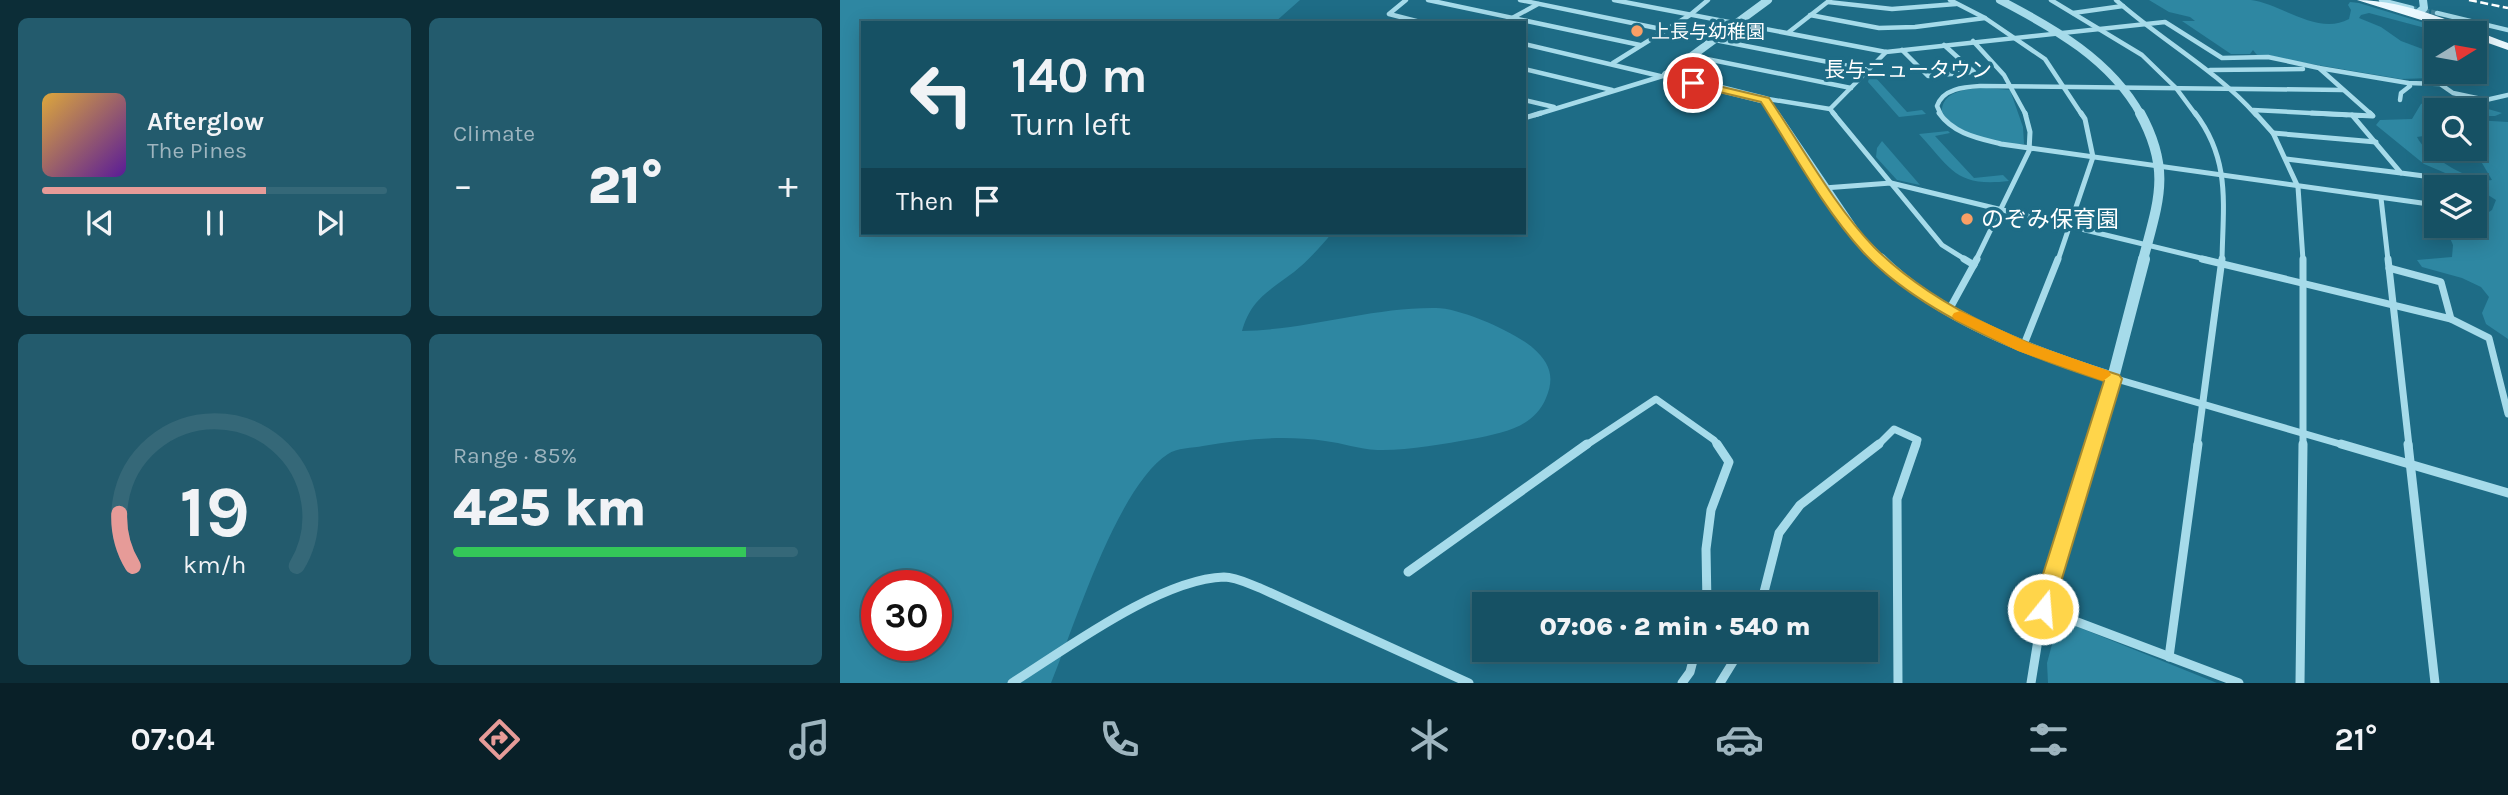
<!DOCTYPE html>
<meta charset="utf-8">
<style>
:root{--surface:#165164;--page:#235b6d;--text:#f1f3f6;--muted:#9eb5bf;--line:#356878;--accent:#e69b98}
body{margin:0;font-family:Karla,"Noto Sans JP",sans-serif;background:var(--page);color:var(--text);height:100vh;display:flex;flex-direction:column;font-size:26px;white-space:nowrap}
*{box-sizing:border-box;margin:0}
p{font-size:23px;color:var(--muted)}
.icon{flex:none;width:38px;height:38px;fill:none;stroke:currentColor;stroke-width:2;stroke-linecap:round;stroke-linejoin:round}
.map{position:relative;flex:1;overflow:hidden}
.sheet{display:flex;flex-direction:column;gap:18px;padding:18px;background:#0c2d37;width:840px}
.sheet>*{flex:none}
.top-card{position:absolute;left:21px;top:21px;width:665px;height:214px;border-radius:0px;box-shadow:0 4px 18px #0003,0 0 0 2px var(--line);background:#165164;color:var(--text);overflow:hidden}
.needle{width:46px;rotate:79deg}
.fabs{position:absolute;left:1584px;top:21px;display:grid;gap:14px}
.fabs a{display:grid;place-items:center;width:63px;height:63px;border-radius:0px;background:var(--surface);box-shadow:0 4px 18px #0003,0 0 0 2px var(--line);font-size:35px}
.speed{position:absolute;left:21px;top:570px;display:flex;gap:14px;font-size:35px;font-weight:700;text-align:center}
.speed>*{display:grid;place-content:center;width:91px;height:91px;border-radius:50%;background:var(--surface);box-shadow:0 4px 18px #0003,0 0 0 2px var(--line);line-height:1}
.speed .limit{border:10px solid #d22;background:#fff;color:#111}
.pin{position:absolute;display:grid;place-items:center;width:60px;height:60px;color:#fff;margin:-30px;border:4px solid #fff;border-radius:50%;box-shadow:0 2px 7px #0007}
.me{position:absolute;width:77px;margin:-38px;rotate:17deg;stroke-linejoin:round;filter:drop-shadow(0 0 5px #0008)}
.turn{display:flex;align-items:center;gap:24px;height:147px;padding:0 35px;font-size:32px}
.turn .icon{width:91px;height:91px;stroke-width:2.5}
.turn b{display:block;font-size:49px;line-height:60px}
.then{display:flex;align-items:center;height:66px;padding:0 35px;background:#0003;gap:14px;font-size:26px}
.big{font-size:52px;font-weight:800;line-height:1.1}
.sheet .tile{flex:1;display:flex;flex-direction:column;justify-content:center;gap:10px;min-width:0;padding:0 24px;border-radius:10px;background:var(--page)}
.sheet .dial{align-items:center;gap:0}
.dial svg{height:182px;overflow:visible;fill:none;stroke:var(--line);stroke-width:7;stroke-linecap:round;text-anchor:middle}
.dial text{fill:var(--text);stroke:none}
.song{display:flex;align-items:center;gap:21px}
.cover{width:84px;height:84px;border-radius:10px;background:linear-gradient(135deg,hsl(40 70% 55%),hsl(270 70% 35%))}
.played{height:7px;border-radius:4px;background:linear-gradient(90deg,var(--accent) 65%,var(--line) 65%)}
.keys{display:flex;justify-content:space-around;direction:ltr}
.heat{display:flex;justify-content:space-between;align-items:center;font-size:38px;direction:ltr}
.charge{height:10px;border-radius:5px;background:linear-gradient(90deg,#34c759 85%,var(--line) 0)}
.sheet .tiles{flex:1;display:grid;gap:18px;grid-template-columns:repeat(2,1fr)}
.trip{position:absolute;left:632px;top:592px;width:406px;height:70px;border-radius:0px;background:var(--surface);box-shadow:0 4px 18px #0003,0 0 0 2px var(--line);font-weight:800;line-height:70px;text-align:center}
.tabs{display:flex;height:112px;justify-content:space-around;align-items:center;background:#092028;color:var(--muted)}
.tabs .icon{width:49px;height:49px}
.tabs .current{color:var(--accent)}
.tabs b{font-size:32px;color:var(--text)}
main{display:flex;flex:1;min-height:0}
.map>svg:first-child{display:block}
.green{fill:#2e87a2;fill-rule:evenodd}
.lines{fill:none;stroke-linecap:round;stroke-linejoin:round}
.minor-tunnel{stroke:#408298;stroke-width:4.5;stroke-dasharray:4.5 2;stroke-linecap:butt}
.minor-far3{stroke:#a6dbea;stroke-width:4.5}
.minor-far2{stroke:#a6dbea;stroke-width:5}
.minor-far1{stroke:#a6dbea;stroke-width:7}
.minor{stroke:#a6dbea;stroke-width:9}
.tertiary-far2{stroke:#a6dbea;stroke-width:8}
.tertiary-far1{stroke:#a6dbea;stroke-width:10}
.tertiary{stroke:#a6dbea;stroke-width:12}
.primary{fill:#eaf8fe;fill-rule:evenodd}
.rail{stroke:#fff;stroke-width:2.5;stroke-dasharray:8 3.5;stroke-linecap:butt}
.route{fill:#ffd54a;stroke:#a68a30;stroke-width:2}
.slow{fill:#f59e0b}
.poi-dot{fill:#f99f65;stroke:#1e6c86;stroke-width:2.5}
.labels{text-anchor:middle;stroke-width:7;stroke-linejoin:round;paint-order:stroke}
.far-poi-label{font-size:19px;fill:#fff;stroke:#1e6c86;text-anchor:start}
.far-neighbourhood-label{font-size:21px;fill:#fff;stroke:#1e6c86}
.poi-label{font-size:23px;fill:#fff;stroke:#1e6c86;text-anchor:start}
</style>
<main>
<section class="sheet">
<div class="tiles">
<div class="tile">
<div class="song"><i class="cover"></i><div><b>Afterglow</b><p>The Pines</p></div></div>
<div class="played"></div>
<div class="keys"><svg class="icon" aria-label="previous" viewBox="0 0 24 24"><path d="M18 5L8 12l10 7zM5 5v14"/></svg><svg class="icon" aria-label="pause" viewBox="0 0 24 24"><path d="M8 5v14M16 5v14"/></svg><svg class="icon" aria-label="next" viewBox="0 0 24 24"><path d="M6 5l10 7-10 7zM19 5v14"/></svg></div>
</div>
<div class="tile"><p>Climate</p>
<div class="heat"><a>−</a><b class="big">21°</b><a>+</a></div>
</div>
<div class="tile dial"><svg viewBox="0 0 100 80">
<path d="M14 69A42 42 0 1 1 86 69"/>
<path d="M14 69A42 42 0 0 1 8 46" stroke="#e69b98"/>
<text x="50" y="56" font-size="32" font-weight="700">19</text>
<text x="50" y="72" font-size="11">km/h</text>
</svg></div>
<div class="tile"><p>Range · 85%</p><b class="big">425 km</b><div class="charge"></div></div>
</div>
</section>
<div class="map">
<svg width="1668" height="683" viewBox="0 0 1668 683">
<rect width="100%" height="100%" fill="#1e6c86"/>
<g class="green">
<path d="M0,0H460L434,23H23V233H492C481,246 468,261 454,272C429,291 411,299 402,331C467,330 532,307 596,308C620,308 675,332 693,348C710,363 715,377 706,398C694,428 661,433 632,439C604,444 565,451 537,450C519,449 502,443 485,441C444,435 403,439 363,446C353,448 336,448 328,454C277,487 235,625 211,683H0ZM37,586H96V646H37Z"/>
<path d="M1309,0C1342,0 1378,0 1411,0C1442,4 1478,36 1509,19L1511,10L1508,5L1510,2L1519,3L1617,33H1604L1529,13L1521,15L1519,18L1541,27L1561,41L1596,54V72H1621L1623,77L1561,79L1417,55L1413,50L1410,54H1391L1342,21H1355L1350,17L1329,12Z"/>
<path d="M1035,77L1067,112L1082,110L1086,114L1059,117L1028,82L1029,78Z"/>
<path d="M1146,88L1170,90L1183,127L1184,144C1156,145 1121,135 1102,114C1100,90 1128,89 1146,88Z"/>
<path d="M1592,99L1620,101L1662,113L1655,116H1635L1634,110H1596V121L1593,123L1596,124V134L1577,137C1586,156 1631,183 1652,180L1639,158L1624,149H1634L1635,120L1668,122V339L1646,324L1642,313L1649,297L1641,287L1622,278L1582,267L1577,260L1612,257L1613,245L1607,231L1619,226H1634L1635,221L1652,210L1656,200L1629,183L1584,164L1536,125L1540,120L1572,119L1581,104Z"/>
<path d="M1108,131L1110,133L1095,136L1134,178L1163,175L1169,181C1116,187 1112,170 1079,134Z"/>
<path d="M1042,141L1080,185L1057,180L1036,157L1037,148Z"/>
<path d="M1218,622L1228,623L1377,683H1208L1207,663Z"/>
</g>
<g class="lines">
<path class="minor-tunnel" d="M1572,8L1597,13"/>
<g class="minor-far3">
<path d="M566,0L549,14L584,23"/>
<path d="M588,0L800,45"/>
<path d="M680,0L826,30"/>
<path d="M774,0L1046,52L1325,22L1382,58L1428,57L1479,68L1532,115"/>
<path d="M1110,0L1145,18L1205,59L1242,115"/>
<path d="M1211,0L1302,55L1336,88L1356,115"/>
<path d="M1276,0C1322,41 1375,69 1416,115"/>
<path d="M1541,0L1572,8"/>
<path d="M988,2L1052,9L1116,4"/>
<path d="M1233,13L1283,6"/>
<path d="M1597,13L1668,30"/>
<path d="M970,15L1039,28L1075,27L1145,18"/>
<path d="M663,23L698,4"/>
<path d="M949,32L990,0"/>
<path d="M875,40L1029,70"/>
<path d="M1133,41L1164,75L1186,115"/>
<path d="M684,44L820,76"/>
<path d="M1062,50L1088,76L1134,72L1104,45"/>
<path d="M852,56L1011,88"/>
<path d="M773,63L850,15L868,0"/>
<path d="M1479,68L1568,83L1600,84L1613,93L1646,100L1668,95"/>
<path d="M684,69L772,90"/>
<path d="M1370,70L1463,69"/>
<path d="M922,98L990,109L995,115"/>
<path d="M684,100L714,107"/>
<path d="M1560,100L1561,93L1570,86L1568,83"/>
<path d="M990,109L1046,52"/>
<path d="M1413,110L1507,115"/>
<path d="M695,115L826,75"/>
<path d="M1101,115L1097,106C1103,88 1125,87 1141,86L1503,90"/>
</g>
<g class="minor-far2">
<path d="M993,113L1102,245L1126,260"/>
<path d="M1099,113C1114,134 1138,138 1161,144L1596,205"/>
<path d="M1355,113C1391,160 1383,205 1382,260"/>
<path d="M1415,113L1433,133L1458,187L1463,260"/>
<path d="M1472,113L1512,115"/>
<path d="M1530,113L1533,116L1512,115L1561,173L1584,176L1596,197"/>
<path d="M684,118L701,113"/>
<path d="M1433,133L1536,142"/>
<path d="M1446,159L1561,173"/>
<path d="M984,188L1051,183L1369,260"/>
<path d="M1541,198L1548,260"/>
<path d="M1136,260L1189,151L1190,132L1185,113"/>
<path d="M1218,260L1253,157L1245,119L1241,113"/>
</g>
<g class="minor-far1">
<path d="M1124,259L1134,265"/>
<path d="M1362,259L1611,319L1649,338L1668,414"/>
<path d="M1548,259L1569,446"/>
<path d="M1549,268L1601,282L1611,319"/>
<path d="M1109,310L1137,259"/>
<path d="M1183,347L1218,259"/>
<path d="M745,446L816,399L874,440L878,446"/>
<path d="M1037,446L1054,429L1078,440L1076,446"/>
<path d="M1252,446L1273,378L1507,446"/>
<path d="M1357,446L1382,259"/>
<path d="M1463,446V259"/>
</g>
<g class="minor">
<path d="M1501,444L1668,493"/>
<path d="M1568,444L1595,683"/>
<path d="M568,572L747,444"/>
<path d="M867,604L866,549L871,510L889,462L877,444"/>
<path d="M921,604L939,533L960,505L1039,444"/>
<path d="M1203,609L1399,683"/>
<path d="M1329,657L1358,444"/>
<path d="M172,683C226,649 320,579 384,577C396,577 409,584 420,588L629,683"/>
<path d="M842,683L850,672L856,649"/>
<path d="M880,683L901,649"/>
<path d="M1058,683L1057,499L1076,444"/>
<path d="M1191,683L1203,609L1253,444"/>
<path d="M1460,683L1463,444"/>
</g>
<g class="tertiary-far2">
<path d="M1160,0C1214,28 1271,60 1301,115"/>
<path d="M1577,14L1584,8L1583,0"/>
<path d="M826,75L925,100L935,115"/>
<path d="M826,75L928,0"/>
</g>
<g class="tertiary-far1">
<path d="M934,113L1018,237L1041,260"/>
<path d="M1300,113C1332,171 1318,202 1303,260"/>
</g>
<path class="tertiary" d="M1040,259C1099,318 1194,353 1273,378L1304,259"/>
<path class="primary" d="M1517,0C1568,0 1621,26 1668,43V50L1634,38V33H1623Z"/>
<path class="rail" d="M1629,0L1668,8"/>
</g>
<path class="route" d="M853,80L929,98C961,145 995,207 1034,247C1099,312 1193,348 1279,375L1282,379L1211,615L1203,618L1195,615L1192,609L1264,381C1183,355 1082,315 1023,252C983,208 953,152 921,102L850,85L848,83Z"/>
<path class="slow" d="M1120,311L1189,343L1269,371L1271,375L1263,381L1178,351L1114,319L1112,316L1114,313Z"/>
<g class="poi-dot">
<circle cx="797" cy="31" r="7"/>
<circle cx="1127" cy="219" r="7"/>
</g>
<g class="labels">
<g class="far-poi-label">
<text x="811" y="38">上長与幼稚園</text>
</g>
<g class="far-neighbourhood-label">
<text x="1068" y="77">長与ニュータウン</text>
</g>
<g class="poi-label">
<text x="1141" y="227">のぞみ保育園</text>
</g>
</g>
</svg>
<div class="fabs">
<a><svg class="needle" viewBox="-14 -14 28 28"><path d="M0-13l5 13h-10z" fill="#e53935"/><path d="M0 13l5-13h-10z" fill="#9eb5bf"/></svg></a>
<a><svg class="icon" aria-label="search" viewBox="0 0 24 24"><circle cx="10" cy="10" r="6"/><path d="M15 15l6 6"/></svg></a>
<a><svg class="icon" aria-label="layers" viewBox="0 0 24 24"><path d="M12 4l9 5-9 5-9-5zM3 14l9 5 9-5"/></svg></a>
</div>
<div class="speed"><div class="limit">30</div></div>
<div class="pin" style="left:853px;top:83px;background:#d93025"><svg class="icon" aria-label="arrive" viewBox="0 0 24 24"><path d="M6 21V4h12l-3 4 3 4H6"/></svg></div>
<svg class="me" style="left:1203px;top:609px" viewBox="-20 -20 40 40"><circle r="17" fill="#ffd54a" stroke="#fff" stroke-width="3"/><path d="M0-11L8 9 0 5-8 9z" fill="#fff"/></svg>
<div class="trip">07:06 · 2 min · 540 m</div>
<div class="top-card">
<div class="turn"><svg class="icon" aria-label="left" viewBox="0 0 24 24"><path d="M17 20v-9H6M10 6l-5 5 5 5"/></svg><div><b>140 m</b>Turn left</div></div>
<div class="then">Then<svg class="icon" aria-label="arrive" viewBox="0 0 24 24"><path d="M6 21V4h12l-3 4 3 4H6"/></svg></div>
</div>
</div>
</main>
<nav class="tabs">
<b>07:04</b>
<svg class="icon current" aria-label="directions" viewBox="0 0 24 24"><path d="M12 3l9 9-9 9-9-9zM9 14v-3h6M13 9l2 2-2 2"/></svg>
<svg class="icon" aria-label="music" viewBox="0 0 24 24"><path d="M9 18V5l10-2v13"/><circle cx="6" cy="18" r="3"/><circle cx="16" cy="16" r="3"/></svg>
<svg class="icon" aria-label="phone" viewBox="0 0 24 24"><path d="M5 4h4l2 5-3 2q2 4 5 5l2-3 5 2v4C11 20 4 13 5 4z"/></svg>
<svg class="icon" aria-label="climate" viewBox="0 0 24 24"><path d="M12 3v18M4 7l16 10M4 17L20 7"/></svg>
<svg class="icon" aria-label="car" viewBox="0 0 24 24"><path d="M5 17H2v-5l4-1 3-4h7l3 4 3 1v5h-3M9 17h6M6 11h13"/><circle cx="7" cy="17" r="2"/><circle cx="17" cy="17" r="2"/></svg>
<svg class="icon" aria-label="filters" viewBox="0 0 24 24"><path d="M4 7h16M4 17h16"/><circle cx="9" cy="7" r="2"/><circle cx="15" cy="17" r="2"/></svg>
<b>21°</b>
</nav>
